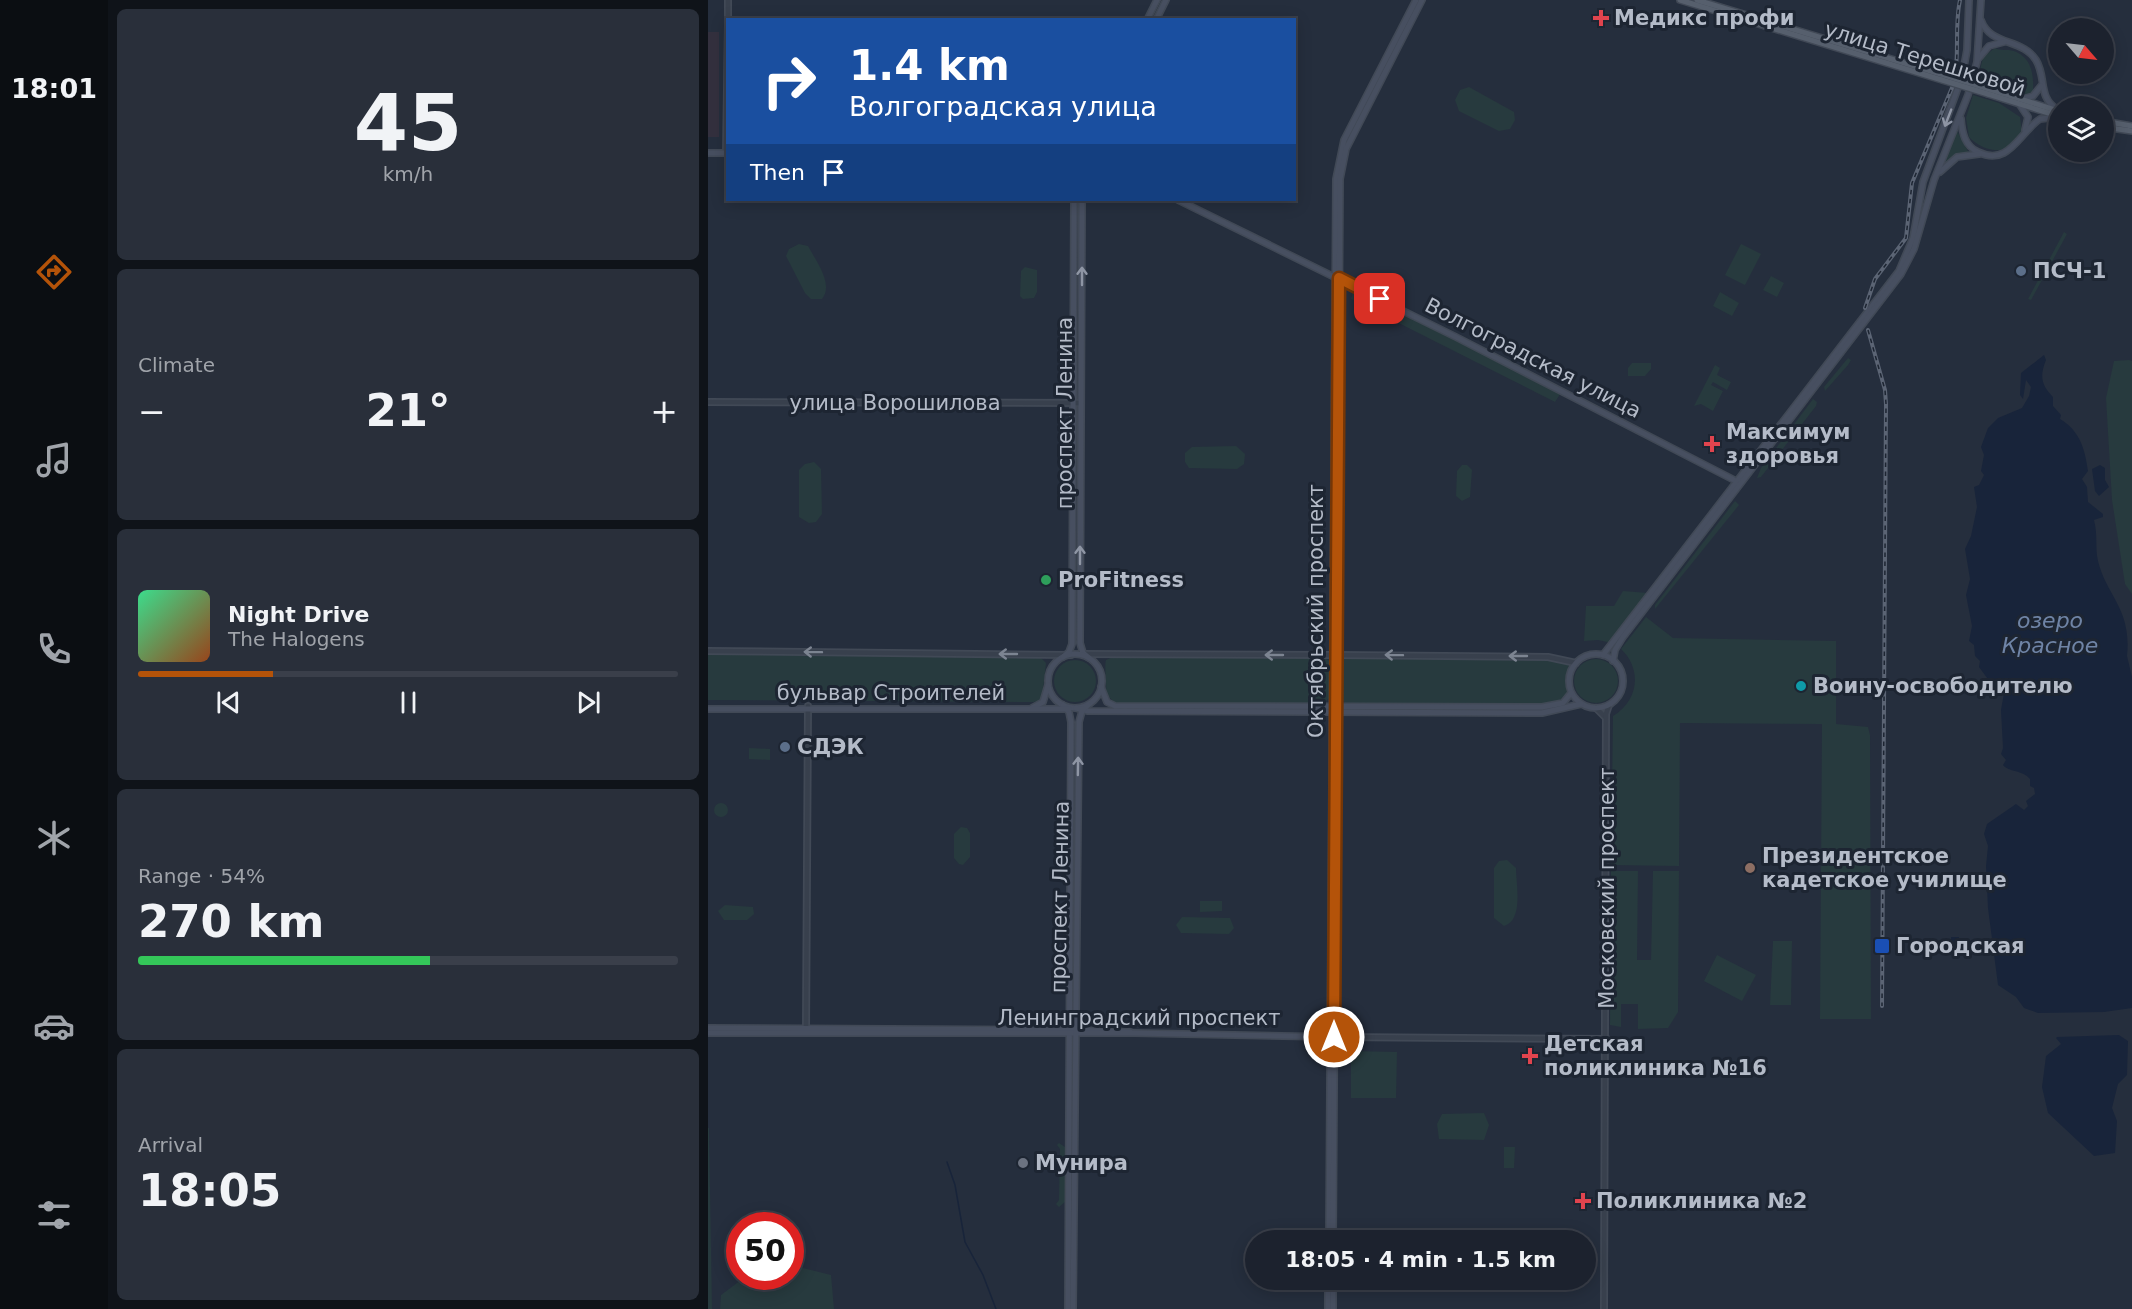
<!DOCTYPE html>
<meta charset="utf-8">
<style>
:root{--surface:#1c222e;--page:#292f3a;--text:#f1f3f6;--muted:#a0a4aa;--line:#3a3f4a;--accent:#b45309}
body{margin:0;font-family:"DejaVu Sans",sans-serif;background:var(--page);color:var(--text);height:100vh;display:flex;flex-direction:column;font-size:22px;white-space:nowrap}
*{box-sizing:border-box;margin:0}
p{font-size:20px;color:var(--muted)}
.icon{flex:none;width:33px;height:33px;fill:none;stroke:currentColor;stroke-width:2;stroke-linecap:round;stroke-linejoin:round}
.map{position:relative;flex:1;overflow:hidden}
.panel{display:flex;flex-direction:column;gap:9px;padding:9px;background:#0f1319;width:600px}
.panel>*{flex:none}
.banner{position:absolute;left:18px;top:18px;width:570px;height:183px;border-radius:0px;box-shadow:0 3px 15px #0003,0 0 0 2px var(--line);background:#1a4fa0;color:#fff;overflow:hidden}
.needle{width:39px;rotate:118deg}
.tools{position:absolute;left:1340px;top:18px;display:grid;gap:12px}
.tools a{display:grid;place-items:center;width:66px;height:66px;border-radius:50%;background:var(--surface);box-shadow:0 3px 15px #0003,0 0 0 2px var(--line);font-size:30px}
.speed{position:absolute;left:18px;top:1212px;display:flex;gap:12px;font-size:30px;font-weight:700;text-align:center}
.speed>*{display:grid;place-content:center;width:78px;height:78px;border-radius:50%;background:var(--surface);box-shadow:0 3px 15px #0003,0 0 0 2px var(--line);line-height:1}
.speed .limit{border:9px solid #d22;background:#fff;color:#111}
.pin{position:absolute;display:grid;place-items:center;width:51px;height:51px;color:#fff;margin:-26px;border-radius:12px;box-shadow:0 3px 9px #0006}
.me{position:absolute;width:66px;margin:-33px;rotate:0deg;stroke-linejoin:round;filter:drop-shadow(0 0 4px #0008)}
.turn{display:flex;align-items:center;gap:21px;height:126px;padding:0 24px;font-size:27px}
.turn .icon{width:78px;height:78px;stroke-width:2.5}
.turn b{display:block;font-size:42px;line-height:51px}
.then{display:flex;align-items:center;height:57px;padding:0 24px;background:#0003;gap:12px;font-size:22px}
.big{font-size:45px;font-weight:600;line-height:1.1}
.panel .widget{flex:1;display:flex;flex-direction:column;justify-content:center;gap:9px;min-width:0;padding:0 21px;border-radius:9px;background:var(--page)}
.panel .dial{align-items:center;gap:0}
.dial b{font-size:78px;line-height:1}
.song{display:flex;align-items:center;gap:18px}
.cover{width:72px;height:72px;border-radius:9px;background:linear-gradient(135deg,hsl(150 70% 55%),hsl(20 70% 35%))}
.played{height:6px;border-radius:3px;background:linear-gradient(90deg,var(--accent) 25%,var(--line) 25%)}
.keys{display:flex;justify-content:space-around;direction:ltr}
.heat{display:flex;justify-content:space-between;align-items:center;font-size:33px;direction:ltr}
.charge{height:9px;border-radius:4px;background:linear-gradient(90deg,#34c759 54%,var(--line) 0)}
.trip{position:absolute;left:537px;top:1230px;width:351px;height:60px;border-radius:30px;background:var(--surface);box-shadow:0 3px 15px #0003,0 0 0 2px var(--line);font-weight:600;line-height:60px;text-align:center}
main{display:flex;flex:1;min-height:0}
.menu{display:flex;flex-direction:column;width:108px;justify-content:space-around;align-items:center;background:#0b0e12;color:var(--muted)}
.menu .icon{width:42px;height:42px}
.menu .current{color:var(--accent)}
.menu b{font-size:27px;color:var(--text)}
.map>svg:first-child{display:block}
.medical{fill:#33303e}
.green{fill:#273a3e}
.water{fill:#18243a}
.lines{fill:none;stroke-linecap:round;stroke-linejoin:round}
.stream{stroke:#18243a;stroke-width:1.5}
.tertiary-casing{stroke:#414956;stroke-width:8}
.secondary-casing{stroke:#414956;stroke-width:8}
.primary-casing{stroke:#414956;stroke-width:8}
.tertiary{stroke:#38404d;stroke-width:4.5}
.secondary{stroke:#474f60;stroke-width:5}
.primary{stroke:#565f6d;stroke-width:5}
.rail-casing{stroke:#5b6474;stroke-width:4}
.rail{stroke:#1d2532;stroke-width:1.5;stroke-dasharray:4.5;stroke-linecap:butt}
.primary-bridge-casing{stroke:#414956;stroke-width:8;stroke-linecap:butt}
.primary-bridge{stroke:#565f6d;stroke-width:5}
.oneway{stroke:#8e95a4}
.oneway2{stroke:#7c8491}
.route-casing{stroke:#753606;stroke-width:15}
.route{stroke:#b45309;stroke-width:10}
.health-dot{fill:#e0444e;stroke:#1d2532;stroke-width:2}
.service-dot{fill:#5c6f8a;stroke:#1d2532;stroke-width:2}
.leisure-dot{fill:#2e9e5b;stroke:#1d2532;stroke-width:2}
.culture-dot{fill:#0f9aa8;stroke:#1d2532;stroke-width:2}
.education-dot{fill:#8d6e63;stroke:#1d2532;stroke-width:2}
.transit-dot{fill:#1a4fb4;stroke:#1d2532;stroke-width:2}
.worship-dot{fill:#6b7280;stroke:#1d2532;stroke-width:2}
.labels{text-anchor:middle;stroke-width:6;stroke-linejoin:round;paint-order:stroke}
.poi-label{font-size:21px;font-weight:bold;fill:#b4bbc8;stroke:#1d2532;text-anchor:start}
.street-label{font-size:21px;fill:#b4bbc8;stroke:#1d2532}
.water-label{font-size:22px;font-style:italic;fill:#6f84a6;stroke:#1d2532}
</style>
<main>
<nav class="menu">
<b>18:01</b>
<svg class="icon current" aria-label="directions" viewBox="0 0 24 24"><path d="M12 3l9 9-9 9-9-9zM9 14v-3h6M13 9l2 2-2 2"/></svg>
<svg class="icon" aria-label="music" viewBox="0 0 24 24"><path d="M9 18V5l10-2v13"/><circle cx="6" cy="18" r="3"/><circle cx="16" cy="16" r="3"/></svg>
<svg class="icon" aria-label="phone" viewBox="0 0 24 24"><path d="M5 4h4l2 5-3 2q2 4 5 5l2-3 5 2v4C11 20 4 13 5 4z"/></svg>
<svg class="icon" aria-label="climate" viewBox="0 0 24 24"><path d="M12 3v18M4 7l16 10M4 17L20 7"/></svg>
<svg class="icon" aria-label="car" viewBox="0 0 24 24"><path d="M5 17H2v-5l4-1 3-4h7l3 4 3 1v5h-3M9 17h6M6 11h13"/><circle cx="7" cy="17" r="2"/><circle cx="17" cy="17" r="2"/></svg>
<svg class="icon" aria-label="filters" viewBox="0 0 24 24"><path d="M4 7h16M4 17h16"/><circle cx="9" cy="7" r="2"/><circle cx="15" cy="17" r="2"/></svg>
</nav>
<section class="panel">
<div class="widget dial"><b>45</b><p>km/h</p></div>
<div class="widget"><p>Climate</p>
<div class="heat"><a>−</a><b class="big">21°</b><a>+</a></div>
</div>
<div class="widget">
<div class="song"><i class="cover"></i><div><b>Night Drive</b><p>The Halogens</p></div></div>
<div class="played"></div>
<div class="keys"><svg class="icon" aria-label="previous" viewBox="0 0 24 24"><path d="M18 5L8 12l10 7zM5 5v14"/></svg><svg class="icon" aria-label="pause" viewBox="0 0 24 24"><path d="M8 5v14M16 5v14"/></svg><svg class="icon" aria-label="next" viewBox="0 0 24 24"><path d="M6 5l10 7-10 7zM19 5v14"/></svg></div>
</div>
<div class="widget"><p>Range · 54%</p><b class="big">270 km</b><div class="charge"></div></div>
<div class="widget"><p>Arrival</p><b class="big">18:05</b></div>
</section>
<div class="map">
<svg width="1424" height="1309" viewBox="0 0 1424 1309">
<rect width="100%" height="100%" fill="#252e3d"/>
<rect class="medical" x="0" y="32" width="11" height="105"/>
<g class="green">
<path d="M1287,48C1293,51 1299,49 1306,51C1324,58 1326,75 1325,92L1314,95L1270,79L1275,57Z"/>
<path d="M761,87L806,112L807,120L802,129L791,131L751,111L747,100L752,90Z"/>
<path d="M1265,95L1291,103L1312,117L1314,132C1305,157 1277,154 1261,137L1258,118Z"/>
<path d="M1249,131L1261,153L1245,158L1234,167Z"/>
<path d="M1356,232L1359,234L1323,300L1320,299Z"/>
<path d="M91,244L100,246C108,261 126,284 114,299H103L97,293L78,256L81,249Z"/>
<path d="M1033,244L1053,254L1037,285L1017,275Z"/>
<path d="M317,267L329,270V292L326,298L315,299L312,296L313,271Z"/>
<path d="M1063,276L1076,283L1069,297L1055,290Z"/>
<path d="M646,289L854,391L847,402L643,299Z"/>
<path d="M1012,292L1031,303L1024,316L1005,306Z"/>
<path d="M1140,358L1143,360L1140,365L1117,391L1116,387Z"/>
<path d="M1421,360L1424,361V594L1417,584L1404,500L1398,398L1406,361Z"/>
<path d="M924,363H943V369L937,376H920V368Z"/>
<path d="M1007,365L1012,368L1009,375L1023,382L1019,390L1005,382L1003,385L1015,391L1005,411L993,404L986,406Z"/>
<path d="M1105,399L1109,402L1108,406L1053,477L1049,478L1053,468Z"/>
<path d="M528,446L537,454L536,464L529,469L481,468L477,462V453L484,447Z"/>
<path d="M106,462L113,469L114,514L108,522L101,523L91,517V470L97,464Z"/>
<path d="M754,465H759L764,470L762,497L754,501L748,496L749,471Z"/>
<path d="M1027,501L1031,505L947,609V605Z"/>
<path d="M915,591L940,593L904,643L890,640L876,641L878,606H906Z"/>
<path d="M938,617L965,638L1128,641V724L1160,727L1162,735L1163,1019H1112L1114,724L972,723L971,866L903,865L905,716C930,701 935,670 913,649Z"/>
<path d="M0,654L331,656L338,663L334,700L326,702L0,700Z"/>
<path d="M405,657L618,658L622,662V697L615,704L407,703L398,694C399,685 396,667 398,660Z"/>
<path d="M637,658L841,659L861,665L858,677L860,694L854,701L840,704L637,703L632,696V662Z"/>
<circle cx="888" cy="681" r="22"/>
<circle cx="367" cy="681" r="21"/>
<path d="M41,748L62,749V760L41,759Z"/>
<circle cx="13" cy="810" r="7"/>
<path d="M253,827L259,828L262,833V857L255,865L251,864L246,858V834Z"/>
<path d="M799,860L808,868C808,885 816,920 796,926L786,918V868L791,861Z"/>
<path d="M903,871H930L929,960H943L945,871H971L970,1012L960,1028L930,1029V1004H913V1027L902,1025Z"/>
<path d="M492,901H514V911L492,912Z"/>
<path d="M17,905L45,907L46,914L39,920H16L10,911Z"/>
<path d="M474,917L522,918L526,928L521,934L473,933L468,925Z"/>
<path d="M1065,941H1084L1083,1005H1062Z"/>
<path d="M1009,955L1048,975L1034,1001L996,981Z"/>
<path d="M643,1051L689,1052L688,1098H643Z"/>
<path d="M776,1113L781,1125L776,1140L731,1139L729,1124L734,1114Z"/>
<path d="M0,1128H1L4,1309H0Z"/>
<path d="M351,1143L357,1147V1202L351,1207L348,1204L351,1200L352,1149L349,1145Z"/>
<path d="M796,1147H807L806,1168H796Z"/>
<path d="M87,1266L123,1275L126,1309H12L13,1295L37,1277L82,1276L83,1267Z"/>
</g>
<g class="water">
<path d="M1336,355L1338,360C1331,377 1334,386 1345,397V406L1353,415L1352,419C1372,431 1377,449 1380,471L1374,479L1379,487L1380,502L1395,514V517L1386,520C1390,535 1387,548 1390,561C1399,597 1424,609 1419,656L1424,677V1008L1396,1012L1330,1013L1316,1008L1308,997L1290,985L1280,908L1278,866L1280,846L1276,834L1279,824L1308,804L1316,810L1320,806L1318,801L1327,794L1326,788L1322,786V779C1315,770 1300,772 1295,765L1298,760L1293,754L1295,748L1293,710L1296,693L1285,686L1271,667L1272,661L1267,656L1266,645L1261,641L1264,626L1258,595L1262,579L1257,549L1263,536L1269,507L1266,487L1271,485L1276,475L1273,471L1276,455L1273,447L1280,428L1290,418L1314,408L1321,396L1323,387L1318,380L1315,399L1312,395L1313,373Z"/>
<path d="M1392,465L1397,468V480L1401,487L1391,496L1387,491L1384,469Z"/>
<rect x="1243" y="937" width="8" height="17"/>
<path d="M1411,1035L1420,1041L1419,1075L1410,1084L1404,1108L1409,1121L1407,1153L1386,1156L1340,1113L1334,1087L1338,1056L1353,1044L1348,1038L1349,1037Z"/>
</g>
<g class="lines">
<path class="stream" d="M239,1162L247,1185L257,1242L275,1275L288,1309"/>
<defs>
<g id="tertiary">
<path d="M20,20V0"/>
<path d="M18,153L20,25"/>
<path d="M0,402L373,403"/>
<path d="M0,651L363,655"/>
<path d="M371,654L624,655"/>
<path d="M628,655L840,657L868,663"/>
<path d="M888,708L897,717"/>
<path d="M98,1030L100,706"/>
<path d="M626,1037L899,1039"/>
<path d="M896,1309L898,714L901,705"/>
</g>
<g id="secondary">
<path d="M439,20L449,0"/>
<path d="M448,20L458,0"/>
<path d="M1273,20C1282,46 1314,38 1328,60C1339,78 1329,97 1350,110"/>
<path d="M1270,59L1281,46L1296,42"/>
<path d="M1314,99L1325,96L1333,86"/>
<path d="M1312,105L1320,117L1317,130"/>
<path d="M1253,119C1254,133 1257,146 1270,152C1301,167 1311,133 1332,119L1350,117"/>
<path d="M0,153H20"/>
<path d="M1232,172L1249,157L1271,154"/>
<path d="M374,200L372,643L375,653L381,658"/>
<path d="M470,200L748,337L1030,482"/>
<circle cx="888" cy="681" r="27"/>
<circle cx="367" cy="681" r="27"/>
<path d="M895,655L1191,271L1205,238L1215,182L1254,77L1259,50L1261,0"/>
<path d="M355,657L361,652L364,644L366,200"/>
<path d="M905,661L907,650L915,637L1193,274L1206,249L1226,180L1260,95L1269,62L1273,0"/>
<path d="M393,687L399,702L407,706L834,707L855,703L863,693"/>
<path d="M355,705L361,712L363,722L360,1309"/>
<path d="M324,708L335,702L340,685"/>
<path d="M368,708L380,711L834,713L873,704"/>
<path d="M0,709H361"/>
<path d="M0,1028L367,1030L422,1032"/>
<path d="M0,1033H426L625,1037"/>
<path d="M621,1240L628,179L636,140L708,0"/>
<path d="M625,1240L632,179L638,149L714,0"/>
<path d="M365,1309L371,722L374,711L380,705"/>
<path d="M620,1309V1280"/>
<path d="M625,1309V1280"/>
</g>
<g id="primary">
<path d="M972,0L1234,80"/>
<path d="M989,0L1236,75"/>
<path d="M1281,89L1350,111"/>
<path d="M1280,94L1350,116"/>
<path d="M1395,121L1424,126"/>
<path d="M1395,127L1424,131"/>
</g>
</defs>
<use href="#tertiary" class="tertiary-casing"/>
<use href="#secondary" class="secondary-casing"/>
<use href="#primary" class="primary-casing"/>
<use href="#tertiary" class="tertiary"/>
<use href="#secondary" class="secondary"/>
<use href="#primary" class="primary"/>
<defs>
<g id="rail">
<path d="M1157,308L1167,279L1198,238L1204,183L1246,83C1252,55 1246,27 1252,0"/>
<path d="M1160,330L1177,390L1178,404L1174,1006"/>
</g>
</defs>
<use href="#rail" class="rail-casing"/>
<use href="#rail" class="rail"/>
<defs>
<g id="primary-bridge">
<path d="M1236,75L1281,89"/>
<path d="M1234,80L1280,94"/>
</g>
</defs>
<use href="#primary-bridge" class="primary-bridge-casing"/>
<use href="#primary-bridge" class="primary-bridge"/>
</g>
<defs><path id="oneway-shaft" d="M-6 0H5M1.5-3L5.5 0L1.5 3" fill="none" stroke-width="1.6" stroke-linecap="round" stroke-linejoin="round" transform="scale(1.5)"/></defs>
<g class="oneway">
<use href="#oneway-shaft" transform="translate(1240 118) rotate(111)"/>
<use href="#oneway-shaft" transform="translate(374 276) rotate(-90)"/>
<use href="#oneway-shaft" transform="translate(372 555) rotate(-90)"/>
<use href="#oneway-shaft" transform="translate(370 766) rotate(-89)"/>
</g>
<g class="oneway2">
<use href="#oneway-shaft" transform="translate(105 652) rotate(-179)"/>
<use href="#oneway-shaft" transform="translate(300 654) rotate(-180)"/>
<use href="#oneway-shaft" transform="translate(566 655) rotate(180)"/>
<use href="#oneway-shaft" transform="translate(686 655) rotate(-179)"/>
<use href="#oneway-shaft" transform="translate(810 656) rotate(-180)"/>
</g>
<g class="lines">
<defs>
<path id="route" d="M626,1037L631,278L672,299"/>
</defs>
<use href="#route" class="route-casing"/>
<use href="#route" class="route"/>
</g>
<g class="health-dot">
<path d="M890 9h6v6h6v6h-6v6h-6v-6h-6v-6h6z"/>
<path d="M1001 435h6v6h6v6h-6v6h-6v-6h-6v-6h6z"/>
<path d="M819 1047h6v6h6v6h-6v6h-6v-6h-6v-6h6z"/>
<path d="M872 1192h6v6h6v6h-6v6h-6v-6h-6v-6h6z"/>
</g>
<g class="service-dot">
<circle cx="1313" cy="271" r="6"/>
<circle cx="77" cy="747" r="6"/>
</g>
<circle class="leisure-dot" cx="338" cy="580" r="6"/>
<circle class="culture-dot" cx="1093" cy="686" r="6"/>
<circle class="education-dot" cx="1042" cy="868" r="6"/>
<rect class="transit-dot" x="1166" y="938" width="16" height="16" rx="3"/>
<circle class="worship-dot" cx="315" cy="1163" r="6"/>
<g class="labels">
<g class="poi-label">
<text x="906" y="25">Медикс профи</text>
<text x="1325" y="278">ПСЧ-1</text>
<text x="1018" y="439">Максимум<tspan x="1018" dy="24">здоровья</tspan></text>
<text x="350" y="587">ProFitness</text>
<text x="1105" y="693">Воину-освободителю</text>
<text x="89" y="754">СДЭК</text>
<text x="1054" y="863">Президентское<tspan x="1054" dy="24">кадетское училище</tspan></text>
<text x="1188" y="953">Городская</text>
<text x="836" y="1051">Детская<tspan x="836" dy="24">поликлиника №16</tspan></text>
<text x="327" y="1170">Мунира</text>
<text x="888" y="1208">Поликлиника №2</text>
</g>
<g class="street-label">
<text transform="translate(1217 59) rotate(17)" y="7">улица Терешковой</text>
<text transform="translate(825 358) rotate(27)" y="7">Волгоградская улица</text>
<text x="187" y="410">улица Ворошилова</text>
<text transform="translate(357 413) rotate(-90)" y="7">проспект Ленина</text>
<text transform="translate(608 611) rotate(-90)" y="7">Октябрьский проспект</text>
<text x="183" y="700">бульвар Строителей</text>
<text transform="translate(899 888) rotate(-90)" y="7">Московский проспект</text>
<text transform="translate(352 897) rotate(-89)" y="7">проспект Ленина</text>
<text x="431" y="1025">Ленинградский проспект</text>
</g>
<g class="water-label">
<text x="1342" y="628">озеро<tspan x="1342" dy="25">Красное</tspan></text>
</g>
</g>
</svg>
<div class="tools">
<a><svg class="needle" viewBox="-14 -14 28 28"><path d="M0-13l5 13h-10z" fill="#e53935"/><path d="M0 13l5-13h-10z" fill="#a0a4aa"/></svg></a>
<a><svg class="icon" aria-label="layers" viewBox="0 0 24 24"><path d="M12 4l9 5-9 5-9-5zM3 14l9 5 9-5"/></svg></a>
</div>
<div class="speed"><div class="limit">50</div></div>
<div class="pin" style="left:672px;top:299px;background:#d93025"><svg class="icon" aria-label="arrive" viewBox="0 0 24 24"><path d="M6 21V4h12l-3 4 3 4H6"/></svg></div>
<svg class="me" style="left:626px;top:1037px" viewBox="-20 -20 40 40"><circle r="17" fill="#b45309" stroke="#fff" stroke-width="3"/><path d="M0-11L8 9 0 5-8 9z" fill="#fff"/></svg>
<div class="trip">18:05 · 4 min · 1.5 km</div>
<div class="banner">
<div class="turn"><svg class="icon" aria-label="right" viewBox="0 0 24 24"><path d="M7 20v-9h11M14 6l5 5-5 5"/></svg><div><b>1.4 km</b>Волгоградская улица</div></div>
<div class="then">Then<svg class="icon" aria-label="arrive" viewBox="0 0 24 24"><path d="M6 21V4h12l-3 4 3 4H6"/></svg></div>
</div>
</div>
</main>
